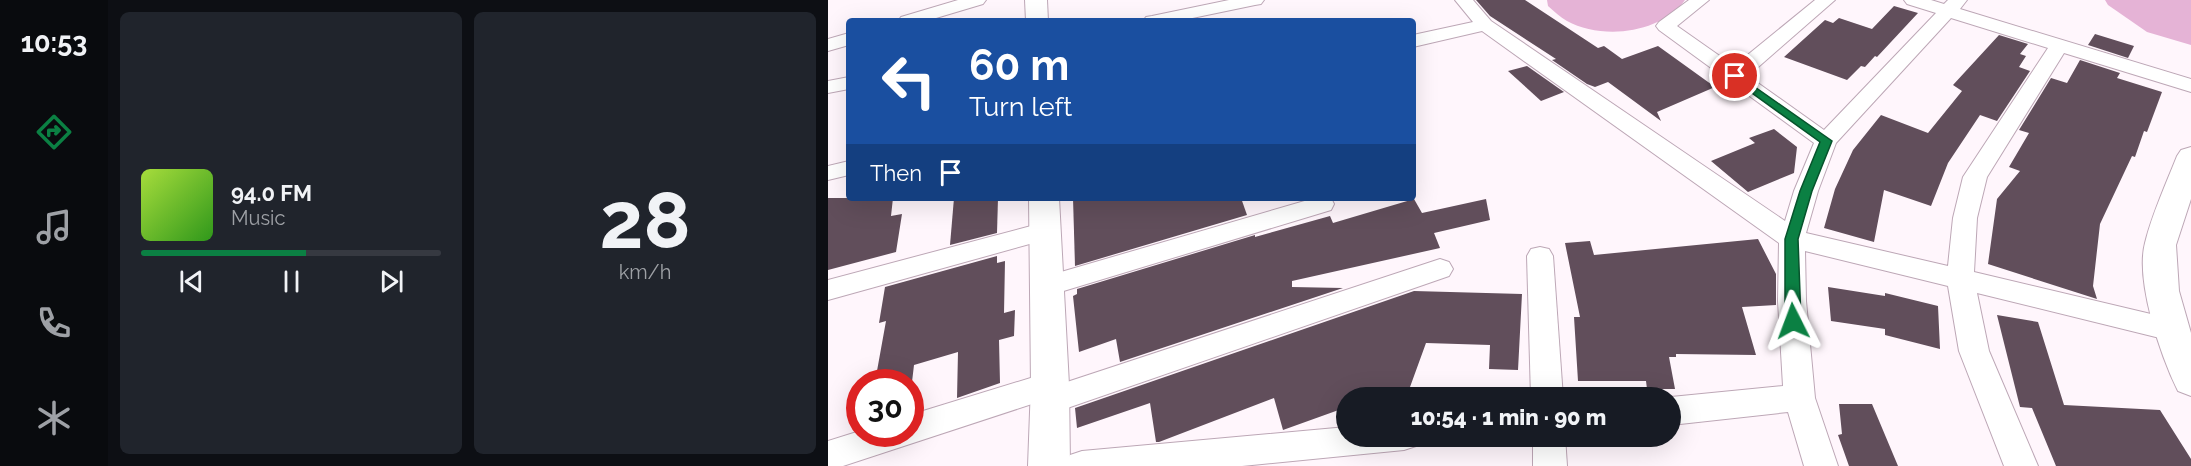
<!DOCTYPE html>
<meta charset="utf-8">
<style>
:root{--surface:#171b24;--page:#20242c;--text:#f1f3f6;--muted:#9ea1a6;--line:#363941;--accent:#0b8043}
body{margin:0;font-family:Raleway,sans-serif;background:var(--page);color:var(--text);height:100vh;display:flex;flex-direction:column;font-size:22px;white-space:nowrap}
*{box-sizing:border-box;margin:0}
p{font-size:20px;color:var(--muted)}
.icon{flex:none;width:33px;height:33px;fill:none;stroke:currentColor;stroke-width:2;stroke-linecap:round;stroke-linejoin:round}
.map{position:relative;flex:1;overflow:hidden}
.sheet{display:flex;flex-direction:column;gap:12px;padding:12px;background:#0d0f14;width:720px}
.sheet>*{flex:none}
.top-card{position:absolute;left:18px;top:18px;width:570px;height:183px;border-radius:6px;box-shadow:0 6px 24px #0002;background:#1a4fa0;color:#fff;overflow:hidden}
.speed{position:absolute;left:18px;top:369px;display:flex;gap:12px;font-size:30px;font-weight:700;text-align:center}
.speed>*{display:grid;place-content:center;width:78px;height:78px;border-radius:50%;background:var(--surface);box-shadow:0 6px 24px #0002;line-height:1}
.speed .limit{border:9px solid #d22;background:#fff;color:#111}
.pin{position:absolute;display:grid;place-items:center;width:51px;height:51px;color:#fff;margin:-26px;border:3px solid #fff;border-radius:50%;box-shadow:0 2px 6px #0007}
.me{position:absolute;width:66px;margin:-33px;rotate:357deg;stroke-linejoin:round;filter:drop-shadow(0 0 4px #0008)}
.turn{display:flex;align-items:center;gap:21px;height:126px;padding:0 24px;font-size:27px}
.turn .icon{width:78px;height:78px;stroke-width:2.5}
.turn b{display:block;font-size:42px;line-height:51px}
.then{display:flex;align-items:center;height:57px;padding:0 24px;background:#0003;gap:12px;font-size:22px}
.sheet .widget{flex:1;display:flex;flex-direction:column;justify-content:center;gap:9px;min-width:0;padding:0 21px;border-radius:9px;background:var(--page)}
.sheet .dial{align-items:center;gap:0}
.dial b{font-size:78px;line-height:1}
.song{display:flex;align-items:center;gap:18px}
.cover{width:72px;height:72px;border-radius:9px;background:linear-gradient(135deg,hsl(80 70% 55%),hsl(110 70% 35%))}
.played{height:6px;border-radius:3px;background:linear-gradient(90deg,var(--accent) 55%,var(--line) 55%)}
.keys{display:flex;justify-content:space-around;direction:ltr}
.sheet .tiles{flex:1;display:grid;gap:12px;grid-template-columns:repeat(2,1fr)}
.trip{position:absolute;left:508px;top:387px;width:345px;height:60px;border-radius:30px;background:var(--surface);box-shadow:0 6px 24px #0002;font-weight:800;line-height:60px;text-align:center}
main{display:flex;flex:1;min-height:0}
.tab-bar{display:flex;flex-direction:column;width:108px;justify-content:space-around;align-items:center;background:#090b0e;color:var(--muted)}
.tab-bar .icon{width:42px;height:42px}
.tab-bar .selected{color:var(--accent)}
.tab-bar b{font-size:27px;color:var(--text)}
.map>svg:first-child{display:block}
.forest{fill:#e5b3d6}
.building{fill:#614e5b}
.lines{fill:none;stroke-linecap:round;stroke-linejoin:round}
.minor-casing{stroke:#bda7b6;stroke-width:2}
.tertiary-casing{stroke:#bda7b6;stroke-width:2}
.minor{fill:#fff;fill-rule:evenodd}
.tertiary{fill:#fff;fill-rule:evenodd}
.route{fill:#0b8043;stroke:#07532c;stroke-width:1.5}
</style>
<main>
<nav class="tab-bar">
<b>10:53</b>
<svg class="icon selected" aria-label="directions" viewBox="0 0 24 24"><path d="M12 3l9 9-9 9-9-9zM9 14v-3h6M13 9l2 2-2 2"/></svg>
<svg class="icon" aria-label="music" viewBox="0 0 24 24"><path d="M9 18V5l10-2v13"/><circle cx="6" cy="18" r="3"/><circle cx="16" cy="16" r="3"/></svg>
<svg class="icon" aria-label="phone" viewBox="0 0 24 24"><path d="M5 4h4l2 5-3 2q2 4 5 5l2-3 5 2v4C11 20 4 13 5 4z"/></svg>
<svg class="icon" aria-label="climate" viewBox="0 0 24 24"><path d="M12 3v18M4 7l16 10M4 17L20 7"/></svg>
</nav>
<section class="sheet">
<div class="tiles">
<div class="widget">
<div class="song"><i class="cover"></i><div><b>94.0 FM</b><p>Music</p></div></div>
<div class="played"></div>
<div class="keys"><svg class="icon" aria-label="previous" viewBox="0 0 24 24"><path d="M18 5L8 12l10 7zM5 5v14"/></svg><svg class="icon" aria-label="pause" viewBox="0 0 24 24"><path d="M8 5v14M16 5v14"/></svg><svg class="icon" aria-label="next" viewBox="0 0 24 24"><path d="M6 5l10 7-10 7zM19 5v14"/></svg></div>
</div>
<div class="widget dial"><b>28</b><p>km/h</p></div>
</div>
</section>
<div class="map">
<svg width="1363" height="466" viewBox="0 0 1363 466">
<rect width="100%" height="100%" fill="#fff6fc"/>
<g class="forest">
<path d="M719,0H857C832,34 774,40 739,21C732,17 726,11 720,6Z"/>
<path d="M1277,0H1363V45L1319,32L1280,5Z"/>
</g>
<g class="building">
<path d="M648,0H697L770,48L776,46L794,59L830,46L887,87L829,112L833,121L780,82L767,87L759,84L724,60L728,59L662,16Z"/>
<path d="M1066,6L1090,13L1049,57L1047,56L1037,67L1033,66L1019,80L956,57L997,20L1005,23L1011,18L1044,29Z"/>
<path d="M1267,34L1306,46L1300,58L1260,45Z"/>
<path d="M1171,35L1200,44L1192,54L1198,56L1191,67L1202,71L1169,121L1152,115L1120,163L1103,206L1056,190L1046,242L996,228L1007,189L1025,150L1053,115L1100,133L1134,91L1125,85Z"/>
<path d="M1252,60L1292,73L1289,78L1334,92L1319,132L1316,131L1307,157L1304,156L1272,224L1265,286L1269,299L1160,264L1169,199L1192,171L1181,167L1201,133L1191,130L1223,78L1239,83Z"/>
<path d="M699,66L736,92L713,101L680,71Z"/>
<path d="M946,129L969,147L966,173L920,192L883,161L927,143L921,138Z"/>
<path d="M0,198H65L63,216L74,214L68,252L0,270Z"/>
<path d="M126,198H170L169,233L122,245Z"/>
<path d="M245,198H413L419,215L247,266Z"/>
<path d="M586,199L594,213L658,199L662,220L606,233L612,248L464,281V287L515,288L292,362L288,339L251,352L245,296L249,294V289L427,235V237L502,216L505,223Z"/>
<path d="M930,239L948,274V305L914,307L928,355L848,354V357H841L847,389H819L818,381H750L746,317H752L737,243L762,241L766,255Z"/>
<path d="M169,256V263L177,261L176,313L187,310L186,336L171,340L172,383L129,398L130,352L86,365L84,382H47L58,321L51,323L57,287Z"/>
<path d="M1000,287L1057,296V293L1110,306L1112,349L1057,335V329L1003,321Z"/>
<path d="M586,291L694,294L690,370L661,369L662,345L598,343L578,398H519V407L455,430L446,398L331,442H328L322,403L249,428L247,408Z"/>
<path d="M1169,315L1210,322L1236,405L1332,410L1363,459V466H1228L1204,408L1192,407Z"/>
<path d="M1011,404H1044L1070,466H1021L1010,435L1014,434Z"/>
</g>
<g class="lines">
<defs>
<g id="minor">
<path d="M130,0H158L155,4L98,21H70L73,17Z"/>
<path d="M401,0H436L433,4L427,5L350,21H315L318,17L324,16Z"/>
<path d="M627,0H645L663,21L957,221L966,191L986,143L831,30L828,26L831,22L861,0H881L849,26L906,66L987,0H1007L920,76L996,130L1108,13L1079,4L1076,0H1103L1116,4L1120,0H1139L1132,9L1363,79V92L1236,53L1159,177L1149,218L1146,272L1344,319L1354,322L1358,330L1354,338L1344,341L1149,293L1161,351L1210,466H1176L1131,351L1120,286L977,251L978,301L987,398L1010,466H976L960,412L843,425V397L955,386L950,301L951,243L654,31L585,47V35L645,22ZM1123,18L1220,48L1135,177L1125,218L1120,266L978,233L990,191L1008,143Z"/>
<path d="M21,33V45L0,51V39Z"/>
<path d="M21,77V89L0,93V81Z"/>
<path d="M21,161V175L0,180V166Z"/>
<path d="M479,198H503L506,204L503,210L219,296L209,293L205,286L209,279L480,200Z"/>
<path d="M218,222L227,225L231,231L227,237L0,300V280Z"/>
<path d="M712,247L721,249L725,256L735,398H703L699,256L703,249Z"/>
<path d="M612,259L621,262L625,269L621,276L222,414L211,410L207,403L15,466H0V441L32,431V434H82V415L222,372L233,376L236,383Z"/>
<path d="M519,427V436H592L588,446L576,450L414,466H237L242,455L254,451Z"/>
<path d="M705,436H737L739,466H705Z"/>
</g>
<g id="tertiary">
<path d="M197,0H219L220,21H198Z"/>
<path d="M1363,147V199L1348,245L1351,291L1363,333V396L1350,391C1333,357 1307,281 1317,243C1324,214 1338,184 1349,156L1353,150Z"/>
<path d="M201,198H231L241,385L242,466H200L203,385Z"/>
</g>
</defs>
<use href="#minor" class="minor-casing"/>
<use href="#tertiary" class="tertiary-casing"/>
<use href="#minor" class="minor"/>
<use href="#tertiary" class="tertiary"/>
</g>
<path class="route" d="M907,73L1004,141L984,191L970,239L973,321L971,325H960L957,321V239L972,191L992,142L903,78L901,76Z"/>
</svg>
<div class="speed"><div class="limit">30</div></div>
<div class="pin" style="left:907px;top:76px;background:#d93025"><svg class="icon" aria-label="arrive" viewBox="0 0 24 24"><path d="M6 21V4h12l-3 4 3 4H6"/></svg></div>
<svg class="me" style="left:965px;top:321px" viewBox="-20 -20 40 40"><path d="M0-17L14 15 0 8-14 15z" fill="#0b8043" stroke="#fff" stroke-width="4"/></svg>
<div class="trip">10:54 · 1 min · 90 m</div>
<div class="top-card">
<div class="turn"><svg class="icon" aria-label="left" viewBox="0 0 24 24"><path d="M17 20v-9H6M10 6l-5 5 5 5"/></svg><div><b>60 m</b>Turn left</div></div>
<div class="then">Then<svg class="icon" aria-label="arrive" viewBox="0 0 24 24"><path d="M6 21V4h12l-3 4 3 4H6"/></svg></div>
</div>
</div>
</main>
